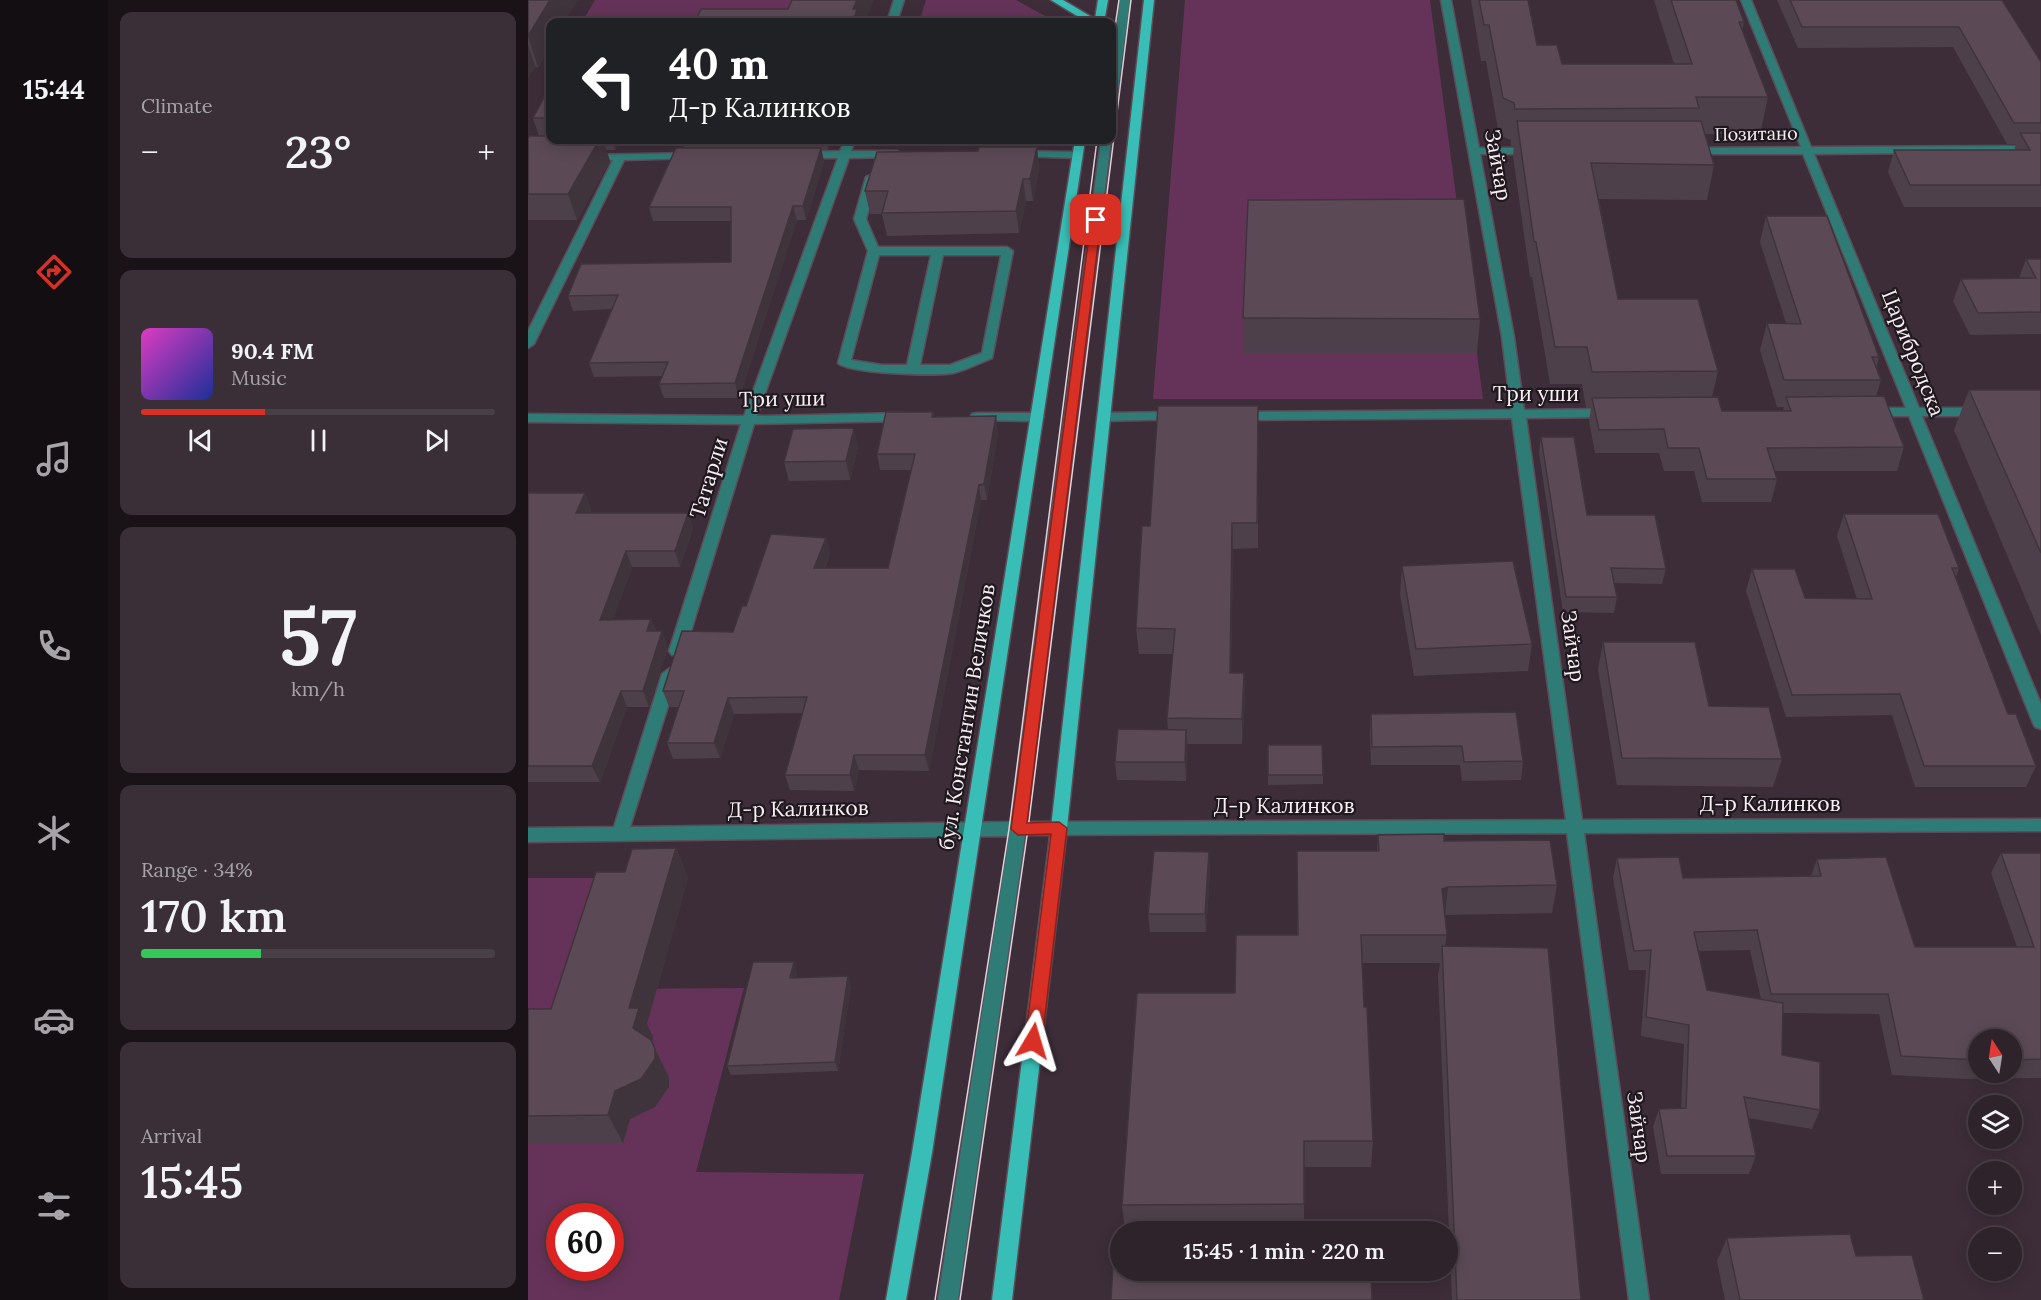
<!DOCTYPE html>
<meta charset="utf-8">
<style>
:root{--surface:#2e222b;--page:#3a2f37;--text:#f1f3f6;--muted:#a7a4a9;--line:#493f47;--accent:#d93025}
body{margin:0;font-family:Lora,serif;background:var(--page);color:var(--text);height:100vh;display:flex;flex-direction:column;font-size:22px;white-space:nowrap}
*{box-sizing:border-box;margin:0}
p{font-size:20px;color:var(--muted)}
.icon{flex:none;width:33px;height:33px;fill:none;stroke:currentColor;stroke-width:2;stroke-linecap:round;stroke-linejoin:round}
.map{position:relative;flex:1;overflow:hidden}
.sheet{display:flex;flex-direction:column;gap:12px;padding:12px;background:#191318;width:420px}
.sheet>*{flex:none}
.banner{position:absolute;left:18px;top:18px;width:570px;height:126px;border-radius:12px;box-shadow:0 3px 15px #0003,0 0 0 2px var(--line);background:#202124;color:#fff;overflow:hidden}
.needle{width:39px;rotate:348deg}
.fabs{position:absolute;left:1440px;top:1029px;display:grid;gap:12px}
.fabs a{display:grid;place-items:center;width:54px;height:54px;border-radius:50%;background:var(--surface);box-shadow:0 3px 15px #0003,0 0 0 2px var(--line);font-size:30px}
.speed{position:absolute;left:18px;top:1203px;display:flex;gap:12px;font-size:30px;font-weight:700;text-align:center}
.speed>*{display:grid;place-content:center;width:78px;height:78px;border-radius:50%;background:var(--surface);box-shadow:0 3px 15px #0003,0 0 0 2px var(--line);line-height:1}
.speed .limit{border:9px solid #d22;background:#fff;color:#111}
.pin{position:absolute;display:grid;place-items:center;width:51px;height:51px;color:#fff;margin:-26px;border-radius:12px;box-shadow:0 3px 9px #0006}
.me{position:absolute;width:66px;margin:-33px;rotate:7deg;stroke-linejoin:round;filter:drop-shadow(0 0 4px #0008)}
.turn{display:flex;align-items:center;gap:21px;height:126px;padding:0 24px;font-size:27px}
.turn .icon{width:78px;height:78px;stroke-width:2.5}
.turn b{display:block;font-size:42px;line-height:51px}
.big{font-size:45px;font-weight:600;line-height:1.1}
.sheet .tile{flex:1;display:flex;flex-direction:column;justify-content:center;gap:9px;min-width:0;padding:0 21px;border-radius:12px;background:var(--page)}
.sheet .dial{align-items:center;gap:0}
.dial b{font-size:78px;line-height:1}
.song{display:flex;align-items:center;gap:18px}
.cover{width:72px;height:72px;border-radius:9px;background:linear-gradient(135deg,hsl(310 70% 55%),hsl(230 70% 35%))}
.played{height:6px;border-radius:3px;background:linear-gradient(90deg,var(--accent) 35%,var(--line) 35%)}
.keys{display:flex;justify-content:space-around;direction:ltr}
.heat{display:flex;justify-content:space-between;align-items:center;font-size:33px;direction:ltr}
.charge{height:9px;border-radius:4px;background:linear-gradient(90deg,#34c759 34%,var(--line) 0)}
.trip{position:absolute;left:582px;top:1221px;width:348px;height:60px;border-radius:30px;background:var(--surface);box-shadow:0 3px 15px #0003,0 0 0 2px var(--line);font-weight:600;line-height:60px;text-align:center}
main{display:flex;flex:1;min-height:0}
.tabs{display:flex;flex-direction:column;width:108px;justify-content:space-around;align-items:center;background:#120e11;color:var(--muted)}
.tabs .icon{width:42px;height:42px}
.tabs .selected{color:var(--accent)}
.tabs b{font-size:27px;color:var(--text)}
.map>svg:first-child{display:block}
.green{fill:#653359;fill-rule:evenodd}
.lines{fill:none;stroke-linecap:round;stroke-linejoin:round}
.minor-casing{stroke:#5b4c57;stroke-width:3}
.major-casing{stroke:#5b4c57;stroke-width:3}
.minor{fill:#2f7c76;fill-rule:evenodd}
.major{fill:#38beb6;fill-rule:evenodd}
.tram{stroke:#dfd3dc;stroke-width:1.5}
.wall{fill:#4e404a;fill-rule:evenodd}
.shaded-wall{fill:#40343c}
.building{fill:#5b4a56;stroke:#40343c;stroke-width:1.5}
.route{fill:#d93025;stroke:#8d1f18;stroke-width:1.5}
.labels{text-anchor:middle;stroke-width:4.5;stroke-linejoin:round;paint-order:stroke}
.far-street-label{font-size:18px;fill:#f9eef6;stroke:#1f181d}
.street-label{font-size:21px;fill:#f9eef6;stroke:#1f181d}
</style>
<main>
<nav class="tabs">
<b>15:44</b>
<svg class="icon selected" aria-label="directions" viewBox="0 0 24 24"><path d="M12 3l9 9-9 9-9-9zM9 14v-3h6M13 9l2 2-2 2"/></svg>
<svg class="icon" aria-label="music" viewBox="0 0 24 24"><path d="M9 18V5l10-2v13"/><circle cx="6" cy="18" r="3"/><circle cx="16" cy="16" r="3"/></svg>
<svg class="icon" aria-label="phone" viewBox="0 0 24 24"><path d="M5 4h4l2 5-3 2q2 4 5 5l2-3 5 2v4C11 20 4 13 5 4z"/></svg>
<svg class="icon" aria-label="climate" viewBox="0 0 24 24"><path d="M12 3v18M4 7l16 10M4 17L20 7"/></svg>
<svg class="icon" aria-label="car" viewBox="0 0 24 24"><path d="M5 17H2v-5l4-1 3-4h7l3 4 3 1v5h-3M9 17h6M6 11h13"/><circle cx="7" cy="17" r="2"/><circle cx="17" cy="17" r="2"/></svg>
<svg class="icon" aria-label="filters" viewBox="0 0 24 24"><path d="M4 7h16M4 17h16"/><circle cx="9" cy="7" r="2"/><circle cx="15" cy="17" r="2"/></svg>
</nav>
<section class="sheet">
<div class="tile"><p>Climate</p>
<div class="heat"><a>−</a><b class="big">23°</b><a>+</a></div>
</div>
<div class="tile">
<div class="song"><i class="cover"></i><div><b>90.4 FM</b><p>Music</p></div></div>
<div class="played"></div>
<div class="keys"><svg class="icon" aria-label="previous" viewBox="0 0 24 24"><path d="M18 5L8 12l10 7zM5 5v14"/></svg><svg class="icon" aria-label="pause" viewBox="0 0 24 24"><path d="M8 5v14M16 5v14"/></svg><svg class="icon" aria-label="next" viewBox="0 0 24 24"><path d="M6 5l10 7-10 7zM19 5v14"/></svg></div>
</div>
<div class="tile dial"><b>57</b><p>km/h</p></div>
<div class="tile"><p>Range · 34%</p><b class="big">170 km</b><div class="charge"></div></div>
<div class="tile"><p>Arrival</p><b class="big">15:45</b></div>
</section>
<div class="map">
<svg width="1513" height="1300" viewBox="0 0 1513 1300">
<rect width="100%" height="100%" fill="#3d2d39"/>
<g class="green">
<path d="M67,0H327L319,22H54Z"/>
<path d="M398,0H488L528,22H391Z"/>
<path d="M657,0H902L955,399H625Z"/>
<path d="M356,140H511L503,143H355Z"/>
<path d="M0,878H115L82,989L216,988L168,1172L336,1174L311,1300H0ZM32,1216H82V1268H32Z"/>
</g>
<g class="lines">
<defs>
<g id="minor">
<path d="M366,0H376L369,22H359Z"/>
<path d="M592,0H602L589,97L584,100V63Z"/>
<path d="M913,0H923L951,148H1006L1011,151L1006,154H952L986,337L996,410L1081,409L1088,413L1081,417L998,418L1054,820L1513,819V831L1056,833L1121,1300H1101L1039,833L497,835L430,1300H410L481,836L0,842V828L86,827L134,674L142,668L150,674L102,827L483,822L573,140H583L499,822L1038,820L984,418L712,420L705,416L712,412L983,410L974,337Z"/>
<path d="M1213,0H1223L1283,147L1513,146V152L1286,154L1391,408H1453L1460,412L1453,416H1394L1513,704V729L1507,727L1505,723L1381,416H1342L1335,412L1342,408H1378L1275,154H1162L1157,151L1162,148L1273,147Z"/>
<path d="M317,140H327L323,151H369L374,154L369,157L321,158L229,416L377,413L384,417L377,421L226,424L157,651L154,655H144L141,651L213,424L0,422V414L216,416L310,158H276L271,155L276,152L312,151Z"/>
<path d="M489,151L549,152L554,155L549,158L485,156L484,154Z"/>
<path d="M162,153L166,154V158L96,160L6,344L0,348V331L85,160H60L56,159V155Z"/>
<path d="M344,174L350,177L338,219L350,247H479L485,251L464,358C452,363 438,370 425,373C407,376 321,374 310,363L340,251L326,219L338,177ZM351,255H403L379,365H354L323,360ZM415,255H473L454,353L422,365H392Z"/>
<path d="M649,412L654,413L656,416L654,419L576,421L569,417L576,413Z"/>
<path d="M449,413H509L516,417L509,421L444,420L442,417L444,414Z"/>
</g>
<g id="major">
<path d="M523,0H535L567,19L570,0H580L576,22H559Z"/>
<path d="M616,0H626L539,828L484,1300H464L523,828Z"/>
<path d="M547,140H557L404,1153L378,1300H358L384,1153Z"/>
</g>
</defs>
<use href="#minor" class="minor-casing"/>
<use href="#major" class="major-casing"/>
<use href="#minor" class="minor"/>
<use href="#major" class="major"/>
<g class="tram">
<path d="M584,47L591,0"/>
<path d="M407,1300L481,829L569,140"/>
<path d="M432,1300L500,829L603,0"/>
</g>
</g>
<g class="wall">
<path d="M0,0L22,22V46L10,68L7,66L0,78Z"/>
<path d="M943,0H1000L1009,45L1034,64H1146L1126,0H1208L1216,22L1214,31L1240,97L1232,134H1177L1186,165L1179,200L1071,199L1090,299L1190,371L1184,397L1194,411H1255L1256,407H1249L1232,350L1239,323H1258L1232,242L1238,216L1351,357L1348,368L1353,380L1348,397L1376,447L1369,471H1246L1249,479L1243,502H1174L1166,471H1136L1131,453H1067L1061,421L1063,408H1058L1054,384H1022L1004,277H1002L985,156L986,146H983V140L971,135L958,61H953Z"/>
<path d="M1249,0H1474L1513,62V207H1376L1360,172L1366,150H1486L1488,144H1479L1425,47L1270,48Z"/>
<path d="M22,86V140H93L87,150H78L82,161L49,220H0V138L11,136L5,118Z"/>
<path d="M154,140H303L300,150H293L296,161L278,220H269L211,398H136L131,384L134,376L66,377L61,363L84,309L45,311L40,296L203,262V221H125L121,207L156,148Z"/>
<path d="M509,147L511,169L505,201H498L491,233L359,236L354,214H342L337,191L450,151Z"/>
<path d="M1498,259H1513V334L1442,335L1425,301L1433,279L1491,278Z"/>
<path d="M715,318L952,319L949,353H716Z"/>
<path d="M1441,390H1513V635L1426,430Z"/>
<path d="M730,406V548L705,549L703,673H716L717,699L714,744H659L658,781L589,780L587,762L640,730L639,718L645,654H611L608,628L622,526Z"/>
<path d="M405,412L406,417L470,432L459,500H453L401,771L331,770L326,791L262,790L257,775L275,713L206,714L192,758L145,759L139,743L151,707H141L135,691L205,632L218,606L298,538L302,553L297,568H360L383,470H352L349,454Z"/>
<path d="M1013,437L1059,515L1138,569L1134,584L1086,583L1089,597L1086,613L1035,612L1011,452Z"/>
<path d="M330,447L322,480L261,481L256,462Z"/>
<path d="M0,493H57L63,510L62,513H160L165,529L152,567H104L85,619H123L128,631L140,647L121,707H99L72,782H0Z"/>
<path d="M1316,514L1431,568L1428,577L1480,714L1508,766L1498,787H1387L1364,715L1258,717L1218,591L1224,569L1277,598L1329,599L1309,536Z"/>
<path d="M874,566L1004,644L1000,671L886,676L872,594Z"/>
<path d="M1075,642L1181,706L1254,759L1245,787L1089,785L1070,669Z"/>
<path d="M843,714L995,761L993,780L934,781L932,765H843L842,733Z"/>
<path d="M740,745L795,775V784L740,785Z"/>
<path d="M850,835L916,841L1029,885L1024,913L917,915L919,935L917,946L1053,1300H924L910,976L912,963H834L836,1007L845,1141L843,1167H776V1229L597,1230L594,1205L707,993L769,935V851H849Z"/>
<path d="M148,848L160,878L119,1024L125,1037L124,1042L141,1077V1087L127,1107L102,1119L95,1143L0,1144V1009H23L97,872Z"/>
<path d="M681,852L682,871L678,932H622L620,914Z"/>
<path d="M1473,853H1513V1078L1438,1079L1364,1075L1351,1014L1255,1013L1254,1055L1292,1110L1284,1129L1220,1118L1228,1156L1221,1174H1133L1125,1127L1131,1109L1153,1108L1156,1044L1113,1036L1118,970H1101L1085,878L1089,858L1155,878L1283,876L1289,859L1387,947H1489L1463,873ZM1222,950L1233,999L1179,990L1171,951ZM1450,1040H1484V1072H1450Z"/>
<path d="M269,971L268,978L323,985L310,1071L203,1075L199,1066Z"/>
<path d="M1199,1238L1328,1256L1396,1300H1197L1189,1261Z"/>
</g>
<g class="shaded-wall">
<path d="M22,0H50L37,22H22V46L10,68L0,36Z"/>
<path d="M329,0H346L337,22H325V9Z"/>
<path d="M0,45L7,66L0,78Z"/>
<path d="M71,140H75L82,161L49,220L40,194Z"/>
<path d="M84,140H93L87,150Z"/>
<path d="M298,140H303L300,150Z"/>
<path d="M509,147L511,169L505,201L502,179Z"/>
<path d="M293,148L296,161L278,220L275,206Z"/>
<path d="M495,179L498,201L491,233L488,211Z"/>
<path d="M265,206L269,220L211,398L207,383Z"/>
<path d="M468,416L470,432L459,500L456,484Z"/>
<path d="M326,428L330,447L322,480L318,461Z"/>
<path d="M451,485L453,500L401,771L397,755Z"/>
<path d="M57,493L63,510L55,530L48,513Z"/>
<path d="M160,513L165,529L152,567L147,551Z"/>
<path d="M704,523L705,549L703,699L702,673Z"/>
<path d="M298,538L302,553L290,584L286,568Z"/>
<path d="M98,551L104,567L79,636L72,620Z"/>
<path d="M123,619L129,635L119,631Z"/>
<path d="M134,631L140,647L121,707L115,691Z"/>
<path d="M716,673L717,699L714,744V719Z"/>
<path d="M93,691L99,707L72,782L64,766Z"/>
<path d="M200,698L206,714L192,758L186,743Z"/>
<path d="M658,730L660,748L658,781L657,762Z"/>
<path d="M326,755L331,770L326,791L322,775Z"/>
<path d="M148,848L160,878L119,1024L125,1037L120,1057L105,1028L101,1008Z"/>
<path d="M681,852L682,871L678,932L677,914Z"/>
<path d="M920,887L917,915L911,917L914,889Z"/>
<path d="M266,962L269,971L266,987L262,978Z"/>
<path d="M320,976L323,985L310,1071L307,1062Z"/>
<path d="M127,1049L141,1077V1087L127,1107L102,1119L95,1143L80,1115L87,1091Z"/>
</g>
<g class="building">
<path d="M0,0H22L0,36Z"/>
<path d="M264,0H329L325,9H329L325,22H167L173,9H260Z"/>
<path d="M951,0H1000L1009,45H1029L1034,64H1164L1143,0H1208L1216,22H1211L1240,97H1168L1171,108L987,109L986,103L975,98L961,25H956Z"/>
<path d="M1262,0H1474L1513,62V123H1486L1431,27H1274Z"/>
<path d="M22,86V118H5Z"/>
<path d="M989,121H1173L1186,165L1063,163L1090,299H1170L1190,371L1064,372L1059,347H1027L1008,242L1006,241Z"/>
<path d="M1492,133H1513V185H1382L1366,150H1502Z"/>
<path d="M2,136H22V140H71L40,194H0V138Z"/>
<path d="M451,147H509L502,179H495L488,211L354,213L360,191H337L349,152L450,151Z"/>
<path d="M148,148H293L275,206H265L207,383L131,384L140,362L61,363L90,295L40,296L53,264L203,262V207H121Z"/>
<path d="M936,199L952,319L715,318L720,200Z"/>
<path d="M1238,216H1299L1351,357H1344L1353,380H1256L1239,323L1273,324Z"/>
<path d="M1498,259H1513V312L1450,313L1433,279L1508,278Z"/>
<path d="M1441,390H1513V553Z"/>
<path d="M1356,396L1376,447L1239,448L1249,479H1179L1171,448H1140L1136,429L1071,430L1064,398L1190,397L1194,411H1263L1258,397Z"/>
<path d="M630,406H730L729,523H704L702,673H716L714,719L639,718L647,629L608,628L614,526H622Z"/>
<path d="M358,412H405L404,417L468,416L456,484L451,485L397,755H326L322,775H257L279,697L200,698L186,743H139L156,691H135L154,631L205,632L214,606H218L243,534L298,538L286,568H360L387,454H349Z"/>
<path d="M326,428L318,461L256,462L265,429Z"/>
<path d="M1013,437H1046L1059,515H1127L1138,569L1083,568L1089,597H1038Z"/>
<path d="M0,493H57L48,513H160L147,551H98L72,620L123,619L119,631H134L115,691H93L64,766H0Z"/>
<path d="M1316,514H1410L1431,568H1424L1480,714H1488L1508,766H1396L1372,694L1264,695L1224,569H1267L1277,598L1344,599Z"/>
<path d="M985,561L1004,644L888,649L874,566Z"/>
<path d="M1075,642H1167L1181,706L1241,707L1254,759L1094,758Z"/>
<path d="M988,712L995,761L936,762L934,746L844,747L843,714Z"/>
<path d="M590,729L658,730L657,762H587Z"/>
<path d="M740,745H794L795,775H740Z"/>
<path d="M916,834V841L1022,840L1029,885L920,887L914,889L919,935H833L836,1007H839L845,1141H776V1204L594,1205L609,993H707L708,935H770L769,851H851L850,835Z"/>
<path d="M148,848L101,1008H111L105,1028L123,1040L127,1049V1059L113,1079L87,1091L80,1115L0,1116V1009H23L68,872H97L104,849Z"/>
<path d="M626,851L681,852L677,914H620Z"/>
<path d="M1473,853H1513V1059L1484,1060V1040H1450V1060L1373,1056L1360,994H1243L1229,930L1166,932L1179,990L1255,1003L1254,1055L1292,1062V1110L1216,1097L1228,1156H1139L1131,1109L1158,1108L1161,1025L1118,1017L1123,950L1106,951L1089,858L1151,857L1155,878L1293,876L1289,859L1358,857L1387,947H1506Z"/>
<path d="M914,946L1020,948L1053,1300H929Z"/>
<path d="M225,962H266L262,978L320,976L307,1062L199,1066Z"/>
<path d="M1322,1234L1328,1256L1384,1255L1396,1300H1212L1199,1238Z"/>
<path d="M585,1266H592V1270H843L844,1300H583Z"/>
</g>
<path class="route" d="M568,217L573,220L499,823L531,822L539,828L514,1041L511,1046L505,1048L499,1046L497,1041L523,834L490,835L483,829L563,220Z"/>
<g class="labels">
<g class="far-street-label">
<text transform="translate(1228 134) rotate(-1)" y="6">Позитано</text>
</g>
<g class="street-label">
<text transform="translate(970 165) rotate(80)" y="7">Зайчар</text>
<text transform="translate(1385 353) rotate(68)" y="7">Царибродска</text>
<text x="1008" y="401">Три уши</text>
<text transform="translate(254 399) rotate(-1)" y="7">Три уши</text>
<text transform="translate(181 478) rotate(-73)" y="7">Татарли</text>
<text transform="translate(1045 646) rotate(82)" y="7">Зайчар</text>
<text transform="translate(439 717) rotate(-81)" y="7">бул. Константин Величков</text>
<text x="1242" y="811">Д-р Калинков</text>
<text x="756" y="813">Д-р Калинков</text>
<text transform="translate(270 809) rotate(-1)" y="7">Д-р Калинков</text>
<text transform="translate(1111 1127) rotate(82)" y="7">Зайчар</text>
</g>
</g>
</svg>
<div class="fabs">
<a><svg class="needle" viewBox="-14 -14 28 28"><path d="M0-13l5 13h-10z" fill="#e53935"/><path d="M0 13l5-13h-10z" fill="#a7a4a9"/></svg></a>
<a><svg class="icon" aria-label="layers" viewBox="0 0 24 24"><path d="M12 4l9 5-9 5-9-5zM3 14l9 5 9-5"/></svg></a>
<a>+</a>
<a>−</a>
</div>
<div class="speed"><div class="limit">60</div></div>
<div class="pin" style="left:568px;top:220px;background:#d93025"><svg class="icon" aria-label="arrive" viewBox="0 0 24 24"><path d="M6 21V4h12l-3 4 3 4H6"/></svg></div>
<svg class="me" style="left:505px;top:1041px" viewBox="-20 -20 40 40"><path d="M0-17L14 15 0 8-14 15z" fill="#d93025" stroke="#fff" stroke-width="4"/></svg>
<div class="trip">15:45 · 1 min · 220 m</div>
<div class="banner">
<div class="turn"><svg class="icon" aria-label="left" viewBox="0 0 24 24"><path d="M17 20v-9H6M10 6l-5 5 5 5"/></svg><div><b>40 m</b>Д-р Калинков</div></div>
</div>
</div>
</main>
